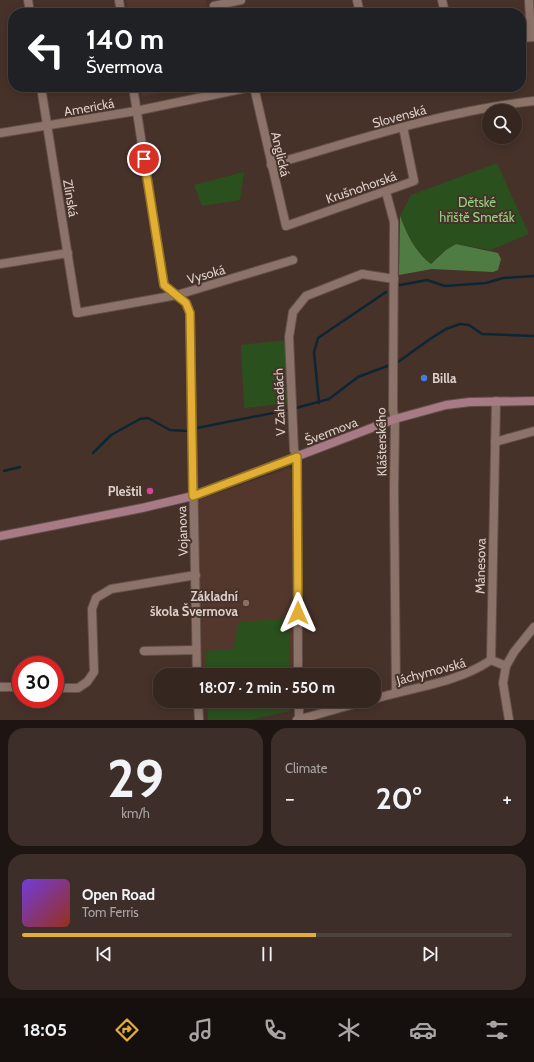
<!DOCTYPE html>
<meta charset="utf-8">
<style>
:root{--surface:#352620;--page:#3d2e29;--text:#f1f3f6;--muted:#aaa5a5;--line:#4f433e;--accent:#e2af34}
body{margin:0;font-family:Cabin,sans-serif;background:var(--page);color:var(--text);height:100vh;display:flex;flex-direction:column;font-size:15px;white-space:nowrap}
*{box-sizing:border-box;margin:0}
p{font-size:13px;color:var(--muted)}
.icon{flex:none;width:22px;height:22px;fill:none;stroke:currentColor;stroke-width:2;stroke-linecap:round;stroke-linejoin:round}
.map{position:relative;height:720px;overflow:hidden}
.sheet{display:flex;flex-direction:column;gap:8px;padding:8px;background:#1d1512;flex:1}
.sheet>*{flex:none}
.guide{position:absolute;left:8px;top:8px;width:518px;height:84px;border-radius:16px;box-shadow:0 2px 10px #0003,0 0 0 1px var(--line);background:#202124;color:#fff;overflow:hidden}
.buttons{position:absolute;left:482px;top:104px;display:grid;gap:8px}
.buttons a{display:grid;place-items:center;width:40px;height:40px;border-radius:50%;background:var(--surface);box-shadow:0 2px 10px #0003,0 0 0 1px var(--line);font-size:20px}
.speed{position:absolute;left:12px;top:656px;display:flex;gap:8px;font-size:20px;font-weight:700;text-align:center}
.speed>*{display:grid;place-content:center;width:52px;height:52px;border-radius:50%;background:var(--surface);box-shadow:0 2px 10px #0003,0 0 0 1px var(--line);line-height:1}
.speed .limit{border:6px solid #d22;background:#fff;color:#111}
.pin{position:absolute;display:grid;place-items:center;width:34px;height:34px;color:#fff;margin:-17px;border:2px solid #fff;border-radius:50%;box-shadow:0 1px 4px #0007}
.me{position:absolute;width:44px;margin:-22px;rotate:0deg;stroke-linejoin:round;filter:drop-shadow(0 0 3px #0008)}
.turn{display:flex;align-items:center;gap:14px;height:84px;padding:0 12px;font-size:18px}
.turn .icon{width:52px;height:52px;stroke-width:2.5}
.turn b{display:block;font-size:28px;line-height:34px}
.big{font-size:30px;font-weight:800;line-height:1.1}
.sheet .card{flex:1;display:flex;flex-direction:column;justify-content:center;gap:6px;min-width:0;padding:0 14px;border-radius:16px;background:var(--page)}
.sheet .dial{align-items:center;gap:0}
.dial b{font-size:52px;line-height:1}
.song{display:flex;align-items:center;gap:12px}
.cover{width:48px;height:48px;border-radius:6px;background:linear-gradient(135deg,hsl(260 70% 55%),hsl(10 70% 35%))}
.played{height:4px;border-radius:2px;background:linear-gradient(90deg,var(--accent) 60%,var(--line) 60%)}
.keys{display:flex;justify-content:space-around;direction:ltr}
.heat{display:flex;justify-content:space-between;align-items:center;font-size:22px;direction:ltr}
.sheet .tiles{flex:1;display:grid;gap:8px;grid-template-columns:1fr 1fr}
.card:last-child{grid-column:span 2}
.trip{position:absolute;left:153px;top:668px;width:228px;height:40px;border-radius:16px;background:var(--surface);box-shadow:0 2px 10px #0003,0 0 0 1px var(--line);font-weight:800;line-height:40px;text-align:center}
.tabs{display:flex;height:64px;justify-content:space-around;align-items:center;background:#150f0d;color:var(--muted)}
.tabs .icon{width:28px;height:28px}
.tabs .selected{color:var(--accent)}
.tabs b{font-size:18px;color:var(--text)}
.map>svg:first-child{display:block}
.built{fill:#53372c}
.green{fill:#2a501e}
.forest{fill:#4f7c42}
.lines{fill:none;stroke-linecap:round;stroke-linejoin:round}
.stream{stroke:#0d2633;stroke-width:2.5}
.street-casing{stroke:#625049;stroke-width:10}
.secondary-casing{stroke:#625049;stroke-width:10}
.street{stroke:#8c736a;stroke-width:8}
.secondary{stroke:#a77a86;stroke-width:8}
.route-casing{stroke:#937222;stroke-width:10}
.route{stroke:#e2af34;stroke-width:7}
.shop-dot{fill:#3f7fe0;stroke:#47322a;stroke-width:1.5}
.hotel-dot{fill:#d1479c;stroke:#47322a;stroke-width:1.5}
.education-dot{fill:#8d6e63;stroke:#47322a;stroke-width:1.5}
.labels{text-anchor:middle;stroke-width:4;stroke-linejoin:round;paint-order:stroke}
.street-label{font-size:13px;fill:#dccec9;stroke:#47322a}
.park-label{font-size:13px;fill:#92d280;stroke:#47322a}
.poi-label{font-size:13px;font-weight:bold;fill:#dccec9;stroke:#47322a;text-anchor:end}
</style>
<div class="map">
<svg width="534" height="720" viewBox="0 0 534 720">
<rect width="100%" height="100%" fill="#47322a"/>
<g class="built">
<path d="M126,0H206L208,9H211L212,13H128Z"/>
<path d="M140,87H189L142,97Z"/>
<path d="M289,468L293,470L294,675H203L198,558L199,500Z"/>
</g>
<g class="green">
<path d="M497,163L529,234L491,250L456,244L446,250L431,264C415,252 408,234 400,216L411,195Z"/>
<path d="M244,172L240,200L202,206L194,185Z"/>
<path d="M286,340L289,403L244,408L241,345Z"/>
<path d="M289,618L290,675H206L205,651L233,649L239,622Z"/>
<path d="M207,701H290V711L250,720H208Z"/>
</g>
<path class="forest" d="M400,216C407,234 415,252 431,264L446,250L456,244L498,253L501,259L498,270L493,272L432,269L399,275Z"/>
<g class="lines">
<g class="stream">
<path d="M400,285L427,280L445,286L486,283L503,278L534,276"/>
<path d="M319,403L314,352L318,338L386,292"/>
<path d="M296,408L329,399L358,377L398,362L430,339L446,329L460,324L469,325L482,334L534,336"/>
<path d="M197,428L288,410"/>
<path d="M93,453L111,435L140,419L148,418L170,430L186,431"/>
<path d="M4,471L20,467"/>
</g>
<defs>
<g id="street">
<path d="M28,0L30,13"/>
<path d="M119,0L121,13"/>
<path d="M357,0L360,13"/>
<path d="M442,0L445,13"/>
<path d="M529,0L531,37"/>
<path d="M214,6L241,0"/>
<path d="M521,38L534,37"/>
<path d="M41,87L77,313L177,295L293,260"/>
<path d="M133,87L164,285L186,303L190,313L197,675"/>
<path d="M254,87L286,226L414,181L403,127"/>
<path d="M0,133L136,111L251,87"/>
<path d="M271,165C358,140 444,111 534,101"/>
<path d="M386,192L394,222L393,410L395,419L394,490L396,692"/>
<path d="M0,264L68,253"/>
<path d="M495,442L534,431"/>
<path d="M144,651L196,650"/>
<path d="M491,660L496,401"/>
<path d="M491,660L506,666L503,683L509,720"/>
<path d="M506,666L514,652L534,627"/>
<path d="M298,675L297,457L294,450L289,337L293,312L306,296L362,274L394,279"/>
<path d="M0,687H21"/>
<path d="M55,688H78L87,682L94,672L92,609L96,598L111,589L196,575"/>
<path d="M374,699C414,687 457,683 491,660"/>
<path d="M198,701L199,720"/>
<path d="M299,701V720"/>
<path d="M297,720L365,701"/>
</g>
<path id="secondary" d="M0,536L142,508L193,496L395,419L446,405L470,402L534,401"/>
</defs>
<use href="#street" class="street-casing"/>
<use href="#secondary" class="secondary-casing"/>
<use href="#street" class="street"/>
<use href="#secondary" class="secondary"/>
</g>
<g class="lines">
<defs>
<path id="route" d="M144,159L164,285L186,303L190,313L193,496L297,457L298,613"/>
</defs>
<use href="#route" class="route-casing"/>
<use href="#route" class="route"/>
</g>
<circle class="shop-dot" cx="424" cy="378" r="4"/>
<circle class="hotel-dot" cx="150" cy="491" r="4"/>
<circle class="education-dot" cx="246" cy="603" r="4"/>
<g class="labels">
<g class="street-label">
<text transform="translate(89 107) rotate(-10)" y="5">Americká</text>
<text transform="translate(399 116) rotate(-15)" y="5">Slovenská</text>
<text transform="translate(281 154) rotate(77)" y="5">Anglická</text>
<text transform="translate(361 187) rotate(-19)" y="5">Krušnohorská</text>
<text transform="translate(71 198) rotate(81)" y="5">Zlínská</text>
<text transform="translate(206 274) rotate(-16)" y="5">Vysoká</text>
<text transform="translate(279 402) rotate(-92)" y="5">V Zahradách</text>
<text transform="translate(331 431) rotate(-21)" y="5">Švermova</text>
<text transform="translate(381 442) rotate(-91)" y="5">Klášterského</text>
<text transform="translate(182 531) rotate(-92)" y="5">Vojanova</text>
<text transform="translate(480 566) rotate(-89)" y="5">Mánesova</text>
<text transform="translate(431 671) rotate(-15)" y="5">Jáchymovská</text>
</g>
<g class="park-label">
<text x="477" y="207">Dětské<tspan x="477" dy="15">hřiště Smeťák</tspan></text>
</g>
<g class="poi-label">
<text x="432" y="383" text-anchor="start">Billa</text>
<text x="142" y="496">Pleštil</text>
<text x="238" y="601">Základní<tspan x="238" dy="15">škola Švermova</tspan></text>
</g>
</g>
</svg>
<div class="buttons">
<a><svg class="icon" aria-label="search" viewBox="0 0 24 24"><circle cx="10" cy="10" r="6"/><path d="M15 15l6 6"/></svg></a>
</div>
<div class="speed"><div class="limit">30</div></div>
<div class="pin" style="left:144px;top:159px;background:#d93025"><svg class="icon" aria-label="arrive" viewBox="0 0 24 24"><path d="M6 21V4h12l-3 4 3 4H6"/></svg></div>
<svg class="me" style="left:298px;top:613px" viewBox="-20 -20 40 40"><path d="M0-17L14 15 0 8-14 15z" fill="#e2af34" stroke="#fff" stroke-width="4"/></svg>
<div class="trip">18:07 · 2 min · 550 m</div>
<div class="guide">
<div class="turn"><svg class="icon" aria-label="left" viewBox="0 0 24 24"><path d="M17 20v-9H6M10 6l-5 5 5 5"/></svg><div><b>140 m</b>Švermova</div></div>
</div>
</div>
<section class="sheet">
<div class="tiles">
<div class="card dial"><b>29</b><p>km/h</p></div>
<div class="card"><p>Climate</p>
<div class="heat"><a>−</a><b class="big">20°</b><a>+</a></div>
</div>
<div class="card">
<div class="song"><i class="cover"></i><div><b>Open Road</b><p>Tom Ferris</p></div></div>
<div class="played"></div>
<div class="keys"><svg class="icon" aria-label="previous" viewBox="0 0 24 24"><path d="M18 5L8 12l10 7zM5 5v14"/></svg><svg class="icon" aria-label="pause" viewBox="0 0 24 24"><path d="M8 5v14M16 5v14"/></svg><svg class="icon" aria-label="next" viewBox="0 0 24 24"><path d="M6 5l10 7-10 7zM19 5v14"/></svg></div>
</div>
</div>
</section>
<nav class="tabs">
<b>18:05</b>
<svg class="icon selected" aria-label="directions" viewBox="0 0 24 24"><path d="M12 3l9 9-9 9-9-9zM9 14v-3h6M13 9l2 2-2 2"/></svg>
<svg class="icon" aria-label="music" viewBox="0 0 24 24"><path d="M9 18V5l10-2v13"/><circle cx="6" cy="18" r="3"/><circle cx="16" cy="16" r="3"/></svg>
<svg class="icon" aria-label="phone" viewBox="0 0 24 24"><path d="M5 4h4l2 5-3 2q2 4 5 5l2-3 5 2v4C11 20 4 13 5 4z"/></svg>
<svg class="icon" aria-label="climate" viewBox="0 0 24 24"><path d="M12 3v18M4 7l16 10M4 17L20 7"/></svg>
<svg class="icon" aria-label="car" viewBox="0 0 24 24"><path d="M5 17H2v-5l4-1 3-4h7l3 4 3 1v5h-3M9 17h6M6 11h13"/><circle cx="7" cy="17" r="2"/><circle cx="17" cy="17" r="2"/></svg>
<svg class="icon" aria-label="filters" viewBox="0 0 24 24"><path d="M4 7h16M4 17h16"/><circle cx="9" cy="7" r="2"/><circle cx="15" cy="17" r="2"/></svg>
</nav>
